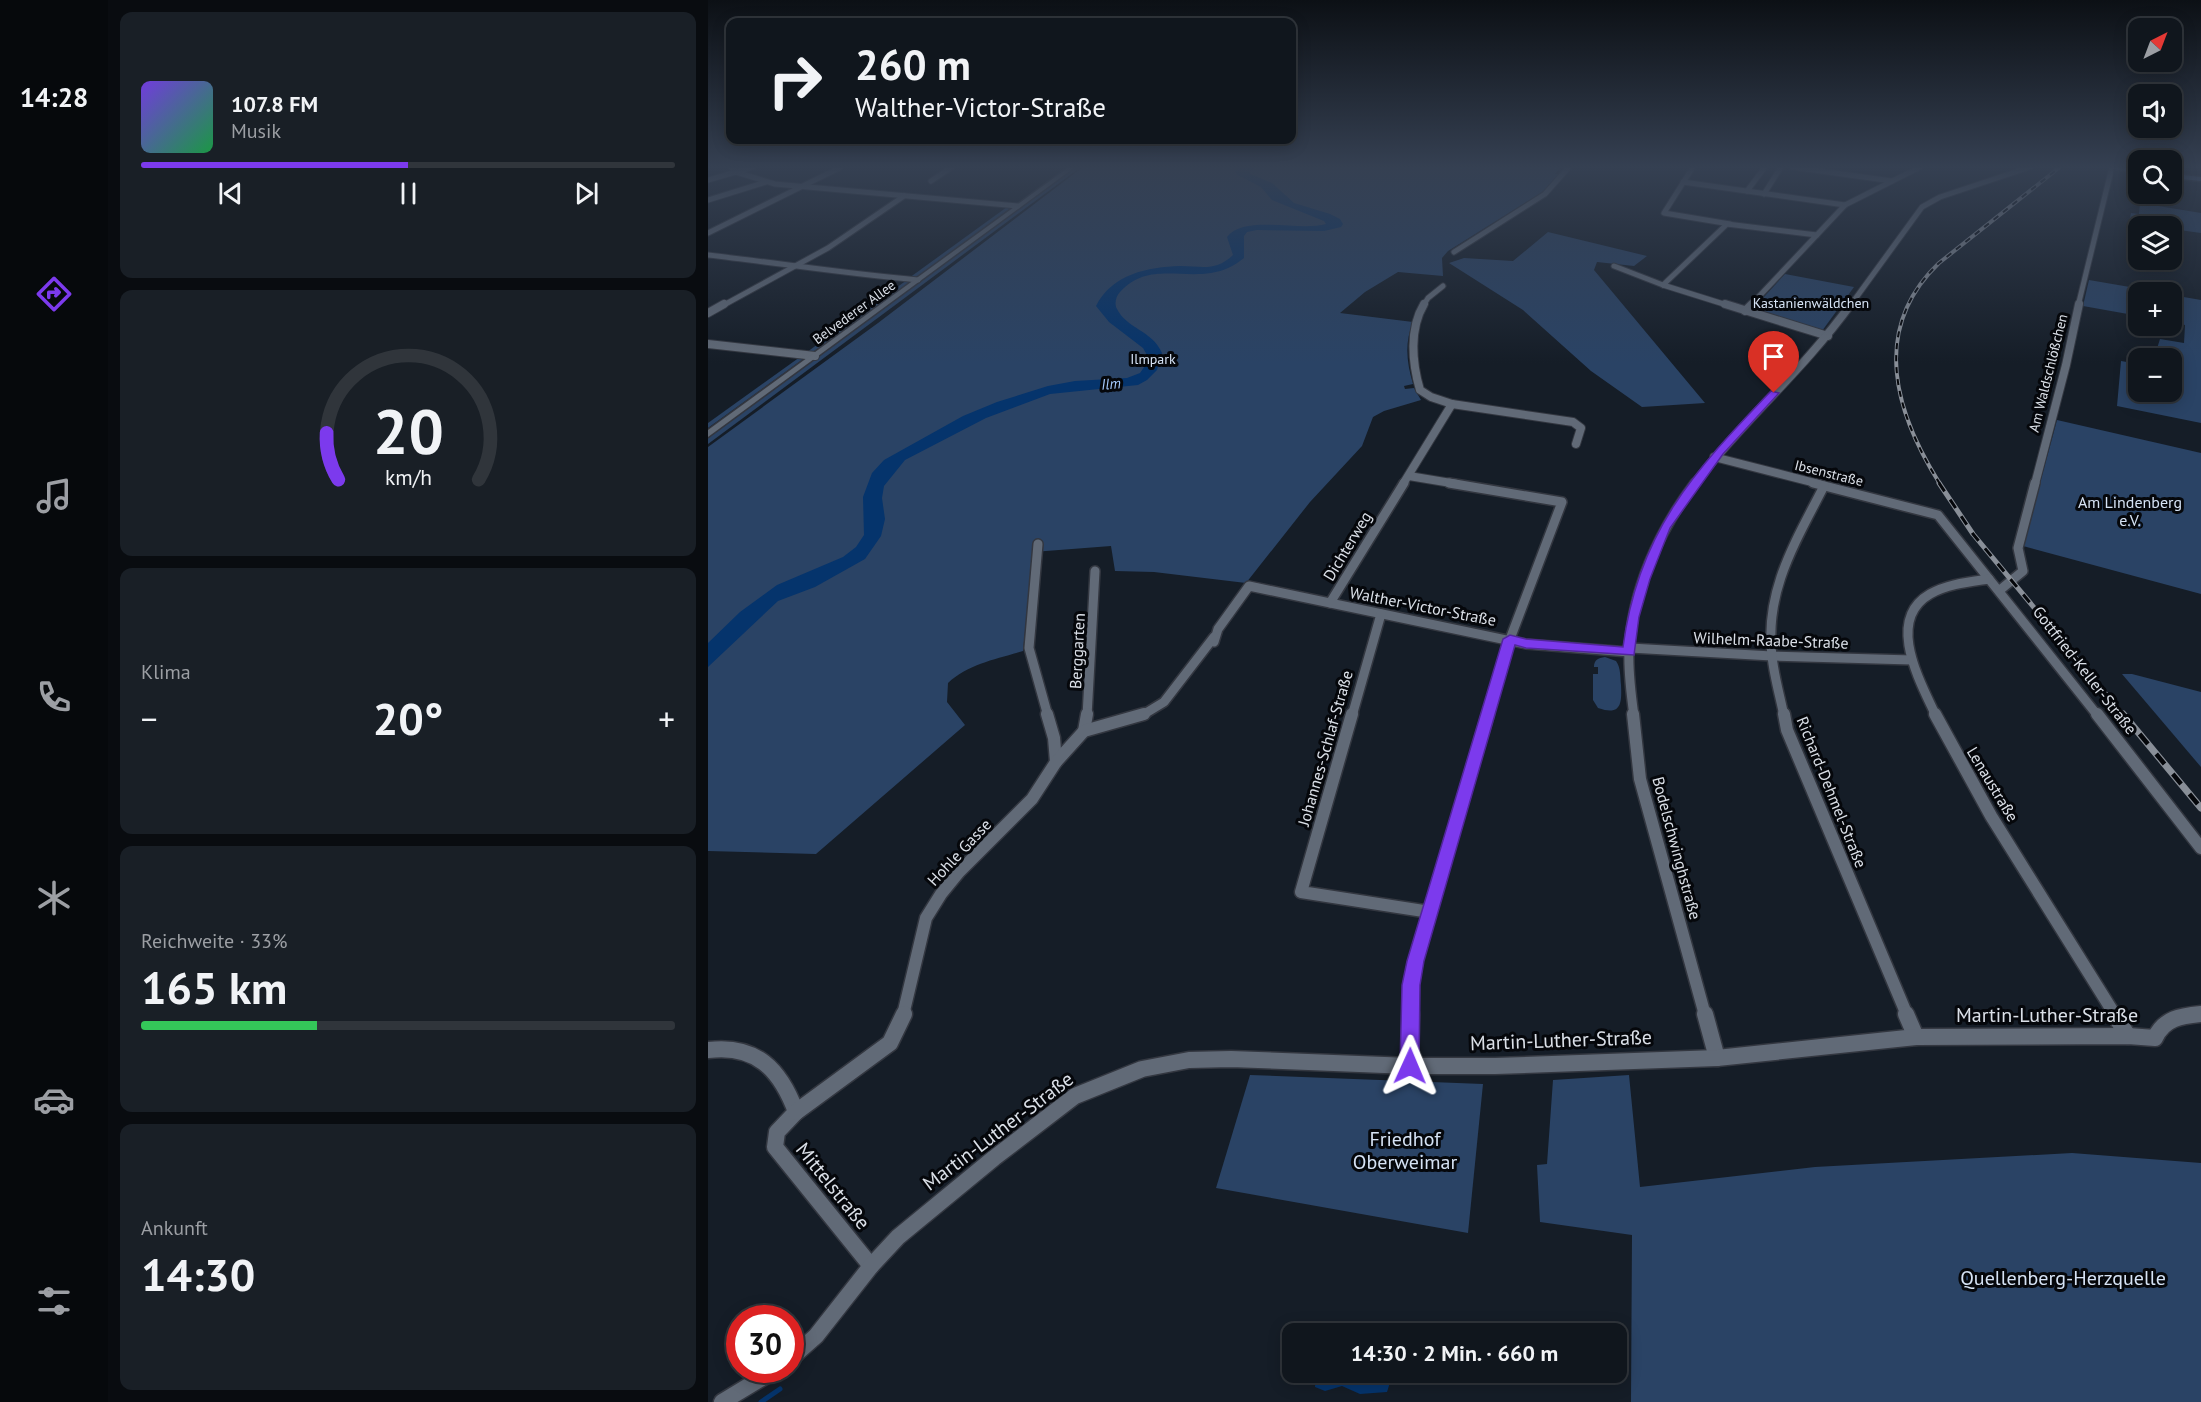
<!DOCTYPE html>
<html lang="de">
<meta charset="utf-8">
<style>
:root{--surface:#10161d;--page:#191f26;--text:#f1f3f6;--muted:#9c9fa4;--line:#30353b;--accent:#7c3aed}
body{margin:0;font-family:"PT Sans",sans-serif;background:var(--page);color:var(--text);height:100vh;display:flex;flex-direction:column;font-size:22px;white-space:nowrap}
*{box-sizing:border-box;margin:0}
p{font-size:20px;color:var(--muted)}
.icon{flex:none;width:33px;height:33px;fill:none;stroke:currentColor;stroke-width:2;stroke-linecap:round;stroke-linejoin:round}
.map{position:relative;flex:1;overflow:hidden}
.panel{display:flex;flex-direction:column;gap:12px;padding:12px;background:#090c10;width:600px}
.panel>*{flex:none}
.top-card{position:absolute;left:18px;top:18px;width:570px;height:126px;border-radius:12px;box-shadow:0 3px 15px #0003,0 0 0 2px var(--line);background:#10161d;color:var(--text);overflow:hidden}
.needle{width:39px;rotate:42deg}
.fabs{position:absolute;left:1420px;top:18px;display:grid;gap:12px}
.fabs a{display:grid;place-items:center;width:54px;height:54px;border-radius:12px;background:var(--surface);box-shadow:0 3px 15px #0003,0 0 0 2px var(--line);font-size:30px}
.speed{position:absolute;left:18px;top:1305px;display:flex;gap:12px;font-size:30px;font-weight:700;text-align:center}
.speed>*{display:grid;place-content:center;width:78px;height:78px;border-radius:50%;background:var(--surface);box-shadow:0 3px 15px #0003,0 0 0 2px var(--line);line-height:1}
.speed .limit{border:9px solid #d22;background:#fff;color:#111}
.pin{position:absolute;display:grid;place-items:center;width:51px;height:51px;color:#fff;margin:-62px -26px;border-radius:50% 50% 50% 0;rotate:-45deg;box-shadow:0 0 6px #0007}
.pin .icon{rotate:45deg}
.me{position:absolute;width:66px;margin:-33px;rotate:1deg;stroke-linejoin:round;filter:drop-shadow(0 0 4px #0008)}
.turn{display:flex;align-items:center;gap:21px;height:126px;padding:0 30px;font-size:27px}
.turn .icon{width:78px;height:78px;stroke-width:2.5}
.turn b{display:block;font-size:42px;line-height:51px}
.big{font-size:45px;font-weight:700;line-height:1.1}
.panel .card{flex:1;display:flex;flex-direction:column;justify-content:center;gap:9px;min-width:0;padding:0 21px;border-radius:12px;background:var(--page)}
.panel .dial{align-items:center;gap:0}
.dial svg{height:156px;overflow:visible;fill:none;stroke:var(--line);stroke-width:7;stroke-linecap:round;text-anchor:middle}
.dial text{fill:var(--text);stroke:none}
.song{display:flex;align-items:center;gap:18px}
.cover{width:72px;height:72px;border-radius:9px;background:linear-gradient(135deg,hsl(260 70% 55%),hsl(140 70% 35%))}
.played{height:6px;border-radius:3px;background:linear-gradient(90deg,var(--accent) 50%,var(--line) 50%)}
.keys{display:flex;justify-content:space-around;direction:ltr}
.heat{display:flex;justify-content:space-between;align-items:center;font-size:33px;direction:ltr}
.charge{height:9px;border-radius:4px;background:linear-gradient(90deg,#34c759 33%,var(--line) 0)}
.trip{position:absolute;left:574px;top:1323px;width:345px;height:60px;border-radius:12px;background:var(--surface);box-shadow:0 3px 15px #0003,0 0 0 2px var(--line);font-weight:700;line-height:60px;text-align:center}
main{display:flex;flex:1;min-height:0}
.menu{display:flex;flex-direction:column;width:108px;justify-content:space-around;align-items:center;background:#06090c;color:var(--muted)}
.menu .icon{width:42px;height:42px}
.menu .active{color:var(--accent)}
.menu b{font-size:27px;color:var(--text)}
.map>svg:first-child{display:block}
.green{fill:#2a4365}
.water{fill:#05346c}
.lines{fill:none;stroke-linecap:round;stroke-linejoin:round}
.stream{stroke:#05346c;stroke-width:5}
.minor-far4-casing{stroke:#333740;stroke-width:7}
.minor-far3-casing{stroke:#333740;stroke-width:10}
.minor-far2-casing{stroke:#333740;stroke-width:12}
.minor-far1-casing{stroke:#333740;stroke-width:15}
.minor-casing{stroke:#333740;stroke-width:19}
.tertiary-casing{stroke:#333740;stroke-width:3}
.primary-casing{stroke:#333740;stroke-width:3}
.minor-far4{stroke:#616a77;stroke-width:5}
.minor-far3{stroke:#616a77;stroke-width:8}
.minor-far2{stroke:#616a77;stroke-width:9}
.minor-far1{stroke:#616a77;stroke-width:12}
.minor{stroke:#616a77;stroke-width:16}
.tertiary{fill:#616a77;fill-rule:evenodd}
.primary{fill:#5c7eae;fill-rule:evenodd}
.rail-far2-casing{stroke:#898f98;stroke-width:4}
.rail-far1-casing{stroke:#898f98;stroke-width:5}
.rail-casing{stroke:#898f98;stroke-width:7}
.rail-far2{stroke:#05070b;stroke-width:2;stroke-dasharray:6;stroke-linecap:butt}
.rail-far1{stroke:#05070b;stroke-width:3;stroke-dasharray:10;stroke-linecap:butt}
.rail{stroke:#05070b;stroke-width:4.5;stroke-dasharray:13;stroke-linecap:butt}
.route{fill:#7c3aed;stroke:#51269a;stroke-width:1.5}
.labels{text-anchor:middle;stroke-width:6;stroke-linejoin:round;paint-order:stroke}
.far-park-label{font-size:14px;fill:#d6e3f5;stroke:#05070b}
.far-street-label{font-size:14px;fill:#dbe0e8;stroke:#05070b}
.far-water-label{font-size:15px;font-style:italic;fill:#a4c9fd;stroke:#05070b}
.park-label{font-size:16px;fill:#d6e3f5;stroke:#05070b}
.street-label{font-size:16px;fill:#dbe0e8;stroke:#05070b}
.near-street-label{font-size:20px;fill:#dbe0e8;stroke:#05070b}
.near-park-label{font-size:20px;fill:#d6e3f5;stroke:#05070b}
</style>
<main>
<nav class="menu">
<b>14:28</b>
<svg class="icon active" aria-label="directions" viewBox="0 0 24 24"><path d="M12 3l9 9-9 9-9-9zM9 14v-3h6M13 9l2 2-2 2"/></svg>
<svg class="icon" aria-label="music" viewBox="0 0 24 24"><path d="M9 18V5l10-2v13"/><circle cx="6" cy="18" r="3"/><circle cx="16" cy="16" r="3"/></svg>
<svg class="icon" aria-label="phone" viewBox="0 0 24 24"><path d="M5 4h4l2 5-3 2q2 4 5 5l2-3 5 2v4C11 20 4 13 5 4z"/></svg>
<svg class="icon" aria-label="climate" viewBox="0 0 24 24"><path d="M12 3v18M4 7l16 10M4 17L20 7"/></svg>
<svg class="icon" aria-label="car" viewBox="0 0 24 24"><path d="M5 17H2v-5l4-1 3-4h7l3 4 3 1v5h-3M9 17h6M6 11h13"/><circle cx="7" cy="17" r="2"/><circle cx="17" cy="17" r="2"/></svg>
<svg class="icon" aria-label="filters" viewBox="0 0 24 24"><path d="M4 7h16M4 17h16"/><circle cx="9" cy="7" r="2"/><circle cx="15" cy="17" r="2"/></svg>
</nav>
<section class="panel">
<div class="card">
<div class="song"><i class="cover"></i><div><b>107.8 FM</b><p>Musik</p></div></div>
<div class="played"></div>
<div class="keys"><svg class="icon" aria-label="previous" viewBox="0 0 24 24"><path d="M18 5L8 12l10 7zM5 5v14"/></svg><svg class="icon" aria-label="pause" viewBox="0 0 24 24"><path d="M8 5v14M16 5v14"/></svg><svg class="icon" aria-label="next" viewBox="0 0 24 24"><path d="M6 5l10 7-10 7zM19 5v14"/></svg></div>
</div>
<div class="card dial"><svg viewBox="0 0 100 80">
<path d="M14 69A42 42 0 1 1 86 69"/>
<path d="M14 69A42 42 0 0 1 8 45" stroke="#7c3aed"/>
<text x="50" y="56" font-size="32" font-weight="700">20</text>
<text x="50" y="72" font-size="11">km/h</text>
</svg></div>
<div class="card"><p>Klima</p>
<div class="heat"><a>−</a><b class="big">20°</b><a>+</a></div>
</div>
<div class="card"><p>Reichweite · 33%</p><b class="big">165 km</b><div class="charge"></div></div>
<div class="card"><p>Ankunft</p><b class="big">14:30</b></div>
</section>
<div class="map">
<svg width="1493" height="1402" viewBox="0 0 1493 1402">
<rect width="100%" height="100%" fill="#151d27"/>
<g class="green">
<path d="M367,167H373L0,444V438Z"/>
<path d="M375,167H853L847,174H850L836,191L740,251L734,258L735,276L690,272L657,292L632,313L705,322C696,344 699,363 705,384L696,386L697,389L706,388L713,400L676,411L665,417L654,446L602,502L538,583L446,572L407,571L403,546L325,552L315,651C289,659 260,664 240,683L239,702L257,725L108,854L0,851V447L170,323Z"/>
<path d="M1432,203L1493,213V233L1464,229V226L1421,222L1423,213L1431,214Z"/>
<path d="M299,207H304L207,279L201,278Z"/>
<path d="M840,232L939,256L926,266L889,262L886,270L997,403L934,407L883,371L815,310L741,263L756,258L805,261Z"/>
<path d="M1077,274L1146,287L1114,331L1043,311Z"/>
<path d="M199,280L204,281L105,352H99Z"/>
<path d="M1381,280L1451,292H1431V316L1375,306Z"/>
<path d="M1464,295L1493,300V423L1409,406L1413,361L1431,364V392H1464V358H1446L1452,339L1476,343L1477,325L1464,322Z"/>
<path d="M92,357H98L0,428V423Z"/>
<path d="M1349,420L1493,453V594L1315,546Z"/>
<path d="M897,657L908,661C913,668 912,677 913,685C914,704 913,716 890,708L885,700V674H890V667H886C886,660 890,658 897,657Z"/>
<path d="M1414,674H1424L1493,692V767Z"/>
<path d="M542,1075L775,1084L760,1233L508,1188Z"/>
<path d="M921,1075L932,1187L1107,1167L1364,1153L1493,1163V1402H923L924,1235L832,1222L829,1165L839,1164L845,1080Z"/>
</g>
<g class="water">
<path d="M531,167H548L542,171V174L564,183L586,203L622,214L632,219L635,224L633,227L616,231L549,230L539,232L536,236V258C526,266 516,271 503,273C470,278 438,263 412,292C408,296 406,304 409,309C419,329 444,330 454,353L449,370L439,380L430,385L342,394L278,418L197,460L176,486L174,498L177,519L173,536L157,559L107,587L70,601L0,667V643L32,612L69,585L135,557L148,547L156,535L155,497L164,473L176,460L255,416L289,402L340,386L367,381L419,378L432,373L439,363V355L435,348L401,322L388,306C404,274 440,267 472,266C494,266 507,272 525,255L519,237C537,214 591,232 618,224L616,221L564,200L553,187L530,175L527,172Z"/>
<path d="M608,1373H622L628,1380L634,1379L635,1373H685L679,1392L652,1394L634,1386L617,1391L607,1387Z"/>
</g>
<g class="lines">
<path class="stream" d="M53,1402L72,1389"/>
<defs>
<g id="minor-far4">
<path d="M23,167L28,172L67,184L310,206"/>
<path d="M985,167L956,213L1022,224"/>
<path d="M1084,167L1184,181"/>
<path d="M0,180L45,167"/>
<path d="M223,181L244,167"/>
<path d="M975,182L1137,205"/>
<path d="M1039,191L1057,167"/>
<path d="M1056,194L1073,167"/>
<path d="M0,200L58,182"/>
<path d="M0,233L133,167"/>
<path d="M746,252L837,194L861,167"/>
<path d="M0,255C70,263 140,274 210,280"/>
<path d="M906,266L955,285L1022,306"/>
<path d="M955,285L1019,224L1109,235"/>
<path d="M14,306L120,248L196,196"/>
<path d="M715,306L720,298L735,286"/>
<path d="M1042,306L1137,205L1212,167"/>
<path d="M1142,306L1214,207L1232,197L1322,167"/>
<path d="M1370,306L1404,167"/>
</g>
<g id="minor-far3">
<path d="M1017,304L1120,336"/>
<path d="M1037,311L1044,304"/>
<path d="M0,313L16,304"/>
<path d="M0,344L107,356"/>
<path d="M744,404L865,422L873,428L868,444"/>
<path d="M1006,457L1111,484"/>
<path d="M701,476L749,484"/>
<path d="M695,484L744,404L723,397L712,390C704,363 701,329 716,304"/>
<path d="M986,484C1035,421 1096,369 1143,304"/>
<path d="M1327,484L1358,365L1371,304"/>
</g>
<g id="minor-far2">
<path d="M741,483L854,502L802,639L779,716"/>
<path d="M1105,483L1230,515L1390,716"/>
<path d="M330,544L321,648L340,716"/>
<path d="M1292,590L1315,571L1310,548L1327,483"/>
<path d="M622,603L696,483"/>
<path d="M506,642L510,629L541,586L818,644L921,652"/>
<path d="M922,648L1064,656L1204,660"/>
<path d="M379,716L387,571"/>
<path d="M433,716L456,702L506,637"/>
<path d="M644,716L673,614"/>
<path d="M926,716C923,694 920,673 921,651C924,590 951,531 987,483"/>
<path d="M1076,716C1072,696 1066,676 1064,656C1056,591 1088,541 1116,486"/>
<path d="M1228,716C1212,681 1177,620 1222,594C1240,584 1261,582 1281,579"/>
</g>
<g id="minor-far1">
<path d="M339,714L346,738L348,762"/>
<path d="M644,714L593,892L722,912"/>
<path d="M925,714L932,779L997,1015"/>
<path d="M1076,714L1079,730L1199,1015"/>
<path d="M1227,714L1283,816L1407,1015"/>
<path d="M1389,714L1493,848"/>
<path d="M376,731L379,714"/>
<path d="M195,1015L218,918L233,894L251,872L324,799L348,762L376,731L436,714"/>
<path d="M703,1015V985L707,961L780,714"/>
<path d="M1483,1015L1493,1014"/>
</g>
<g id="minor">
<path d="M997,1014L1009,1058"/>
<path d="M1198,1014L1208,1037"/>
<path d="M1406,1014L1420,1036"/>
<path d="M0,1050C48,1044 72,1069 88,1112L69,1132L67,1147L163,1266"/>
<path d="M702,1066L703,1014"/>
<path d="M88,1112L182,1043L196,1014"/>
<path d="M82,1359L108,1336L163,1266L190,1237L286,1158L367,1096L434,1069L481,1060L523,1059L702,1066H787L1009,1058L1208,1037L1420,1036L1447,1038C1456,1018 1473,1016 1493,1014"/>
<path d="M14,1402L67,1370"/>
</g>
<path id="tertiary" d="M361,167H367L0,437V430Z"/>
<g id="primary">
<path d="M1401,167L1431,169V173L1405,169Z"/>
<path d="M1464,174L1493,177V181L1464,178Z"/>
</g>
</defs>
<use href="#minor-far4" class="minor-far4-casing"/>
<use href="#minor-far3" class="minor-far3-casing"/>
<use href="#minor-far2" class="minor-far2-casing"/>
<use href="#minor-far1" class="minor-far1-casing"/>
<use href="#minor" class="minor-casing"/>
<use href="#tertiary" class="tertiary-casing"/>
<use href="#primary" class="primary-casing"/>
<use href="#minor-far4" class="minor-far4"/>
<use href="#minor-far3" class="minor-far3"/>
<use href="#minor-far2" class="minor-far2"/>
<use href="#minor-far1" class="minor-far1"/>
<use href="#minor" class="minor"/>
<use href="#tertiary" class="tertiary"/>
<use href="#primary" class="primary"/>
<defs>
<path id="rail-far2" d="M1232,484C1187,413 1162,329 1231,263L1352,167"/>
<path id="rail-far1" d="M1231,483L1265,534L1416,716"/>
<path id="rail" d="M1415,714L1493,808"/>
</defs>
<use href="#rail-far2" class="rail-far2-casing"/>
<use href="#rail-far1" class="rail-far1-casing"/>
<use href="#rail" class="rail-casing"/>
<use href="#rail-far2" class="rail-far2"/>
<use href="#rail-far1" class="rail-far1"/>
<use href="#rail" class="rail"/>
</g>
<linearGradient id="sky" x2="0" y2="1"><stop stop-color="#0c1015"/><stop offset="0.46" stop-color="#354052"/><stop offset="1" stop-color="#354052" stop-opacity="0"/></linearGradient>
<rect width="1493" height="363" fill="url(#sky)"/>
<path class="route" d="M1063,391L1071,393L1015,454L962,528L942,579L931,617L926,655L818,648L807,645L716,961L712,985L711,1066L708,1073L702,1075L695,1073L692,1066L694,985L699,961L795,639L802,635L818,639L915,647C930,532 986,471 1063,391Z"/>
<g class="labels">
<g class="far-park-label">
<text x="1103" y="308">Kastanienwäldchen</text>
<text x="445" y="364">Ilmpark</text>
</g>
<g class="far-street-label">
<text transform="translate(146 312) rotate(-36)" y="5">Belvederer Allee</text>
<text transform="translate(1340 373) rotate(-76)" y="5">Am Waldschlößchen</text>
<text transform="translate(1121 473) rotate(14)" y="5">Ibsenstraße</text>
</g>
<g class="far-water-label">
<text transform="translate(403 384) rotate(-4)" y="5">Ilm</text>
</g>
<g class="park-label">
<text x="1422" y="508">Am Lindenberg<tspan x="1422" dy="18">e.V.</tspan></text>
</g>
<g class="street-label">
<text transform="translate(639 546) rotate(-59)" y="6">Dichterweg</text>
<text transform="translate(715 606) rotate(11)" y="6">Walther-Victor-Straße</text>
<text transform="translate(1063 640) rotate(2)" y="6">Wilhelm-Raabe-Straße</text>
<text transform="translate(369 651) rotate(-87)" y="6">Berggarten</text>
<text transform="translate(1377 670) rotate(52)" y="6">Gottfried-Keller-Straße</text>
<text transform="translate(617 748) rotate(-74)" y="6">Johannes-Schlaf-Straße</text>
<text transform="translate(1285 784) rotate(59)" y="6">Lenaustraße</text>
<text transform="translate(1124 792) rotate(68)" y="6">Richard-Dehmel-Straße</text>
<text transform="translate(969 848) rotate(75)" y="6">Bodelschwinghstraße</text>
<text transform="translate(251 852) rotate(-47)" y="6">Hohle Gasse</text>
</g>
<g class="near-street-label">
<text x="1339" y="1022">Martin-Luther-Straße</text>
<text transform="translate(853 1040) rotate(-2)" y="7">Martin-Luther-Straße</text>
<text transform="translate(290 1131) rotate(-37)" y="7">Martin-Luther-Straße</text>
<text transform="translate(125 1186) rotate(51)" y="7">Mittelstraße</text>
</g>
<g class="near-park-label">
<text x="697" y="1146">Friedhof<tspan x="697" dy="23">Oberweimar</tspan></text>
<text x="1355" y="1285">Quellenberg-Herzquelle</text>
</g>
</g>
</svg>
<div class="fabs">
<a><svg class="needle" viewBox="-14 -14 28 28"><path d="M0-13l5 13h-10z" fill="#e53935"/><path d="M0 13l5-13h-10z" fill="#9c9fa4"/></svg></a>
<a><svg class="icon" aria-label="sound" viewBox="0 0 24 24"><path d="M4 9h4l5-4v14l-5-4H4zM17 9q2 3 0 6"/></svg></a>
<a><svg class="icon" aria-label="search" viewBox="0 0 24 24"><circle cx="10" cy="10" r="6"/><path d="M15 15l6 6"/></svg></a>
<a><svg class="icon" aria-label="layers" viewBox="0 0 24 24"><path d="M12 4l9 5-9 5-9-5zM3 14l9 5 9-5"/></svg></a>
<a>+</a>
<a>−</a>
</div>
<div class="speed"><div class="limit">30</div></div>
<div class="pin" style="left:1066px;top:393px;background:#d93025"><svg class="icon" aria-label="arrive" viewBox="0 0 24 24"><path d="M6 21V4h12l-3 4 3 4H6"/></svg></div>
<svg class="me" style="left:702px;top:1066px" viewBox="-20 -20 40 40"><path d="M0-17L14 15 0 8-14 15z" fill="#7c3aed" stroke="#fff" stroke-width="4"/></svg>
<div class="trip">14:30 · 2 Min. · 660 m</div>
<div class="top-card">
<div class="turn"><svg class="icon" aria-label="right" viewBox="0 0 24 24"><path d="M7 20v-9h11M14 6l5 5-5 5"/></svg><div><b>260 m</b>Walther-Victor-Straße</div></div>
</div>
</div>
</main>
